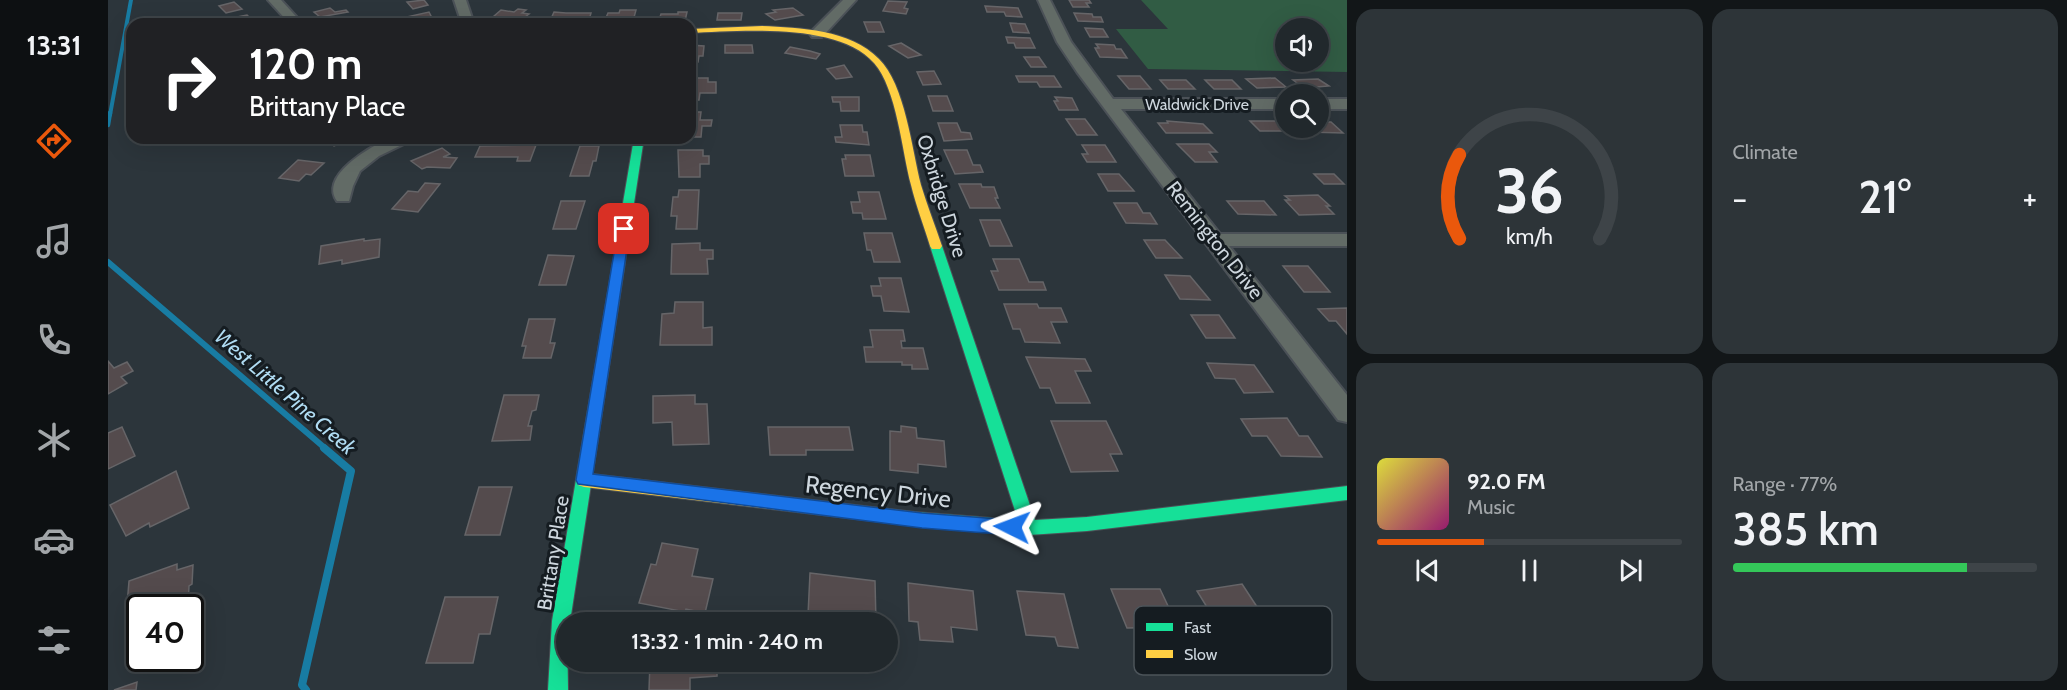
<!DOCTYPE html>
<meta charset="utf-8">
<style>
:root{--surface:#21282c;--page:#2d3438;--text:#f1f3f6;--muted:#a2a6a9;--line:#3e4448;--accent:#ea580c}
body{margin:0;font-family:Cabin,sans-serif;background:var(--page);color:var(--text);height:100vh;display:flex;flex-direction:column;font-size:22px;white-space:nowrap}
*{box-sizing:border-box;margin:0}
p{font-size:20px;color:var(--muted)}
.icon{flex:none;width:33px;height:33px;fill:none;stroke:currentColor;stroke-width:2;stroke-linecap:round;stroke-linejoin:round}
.map{position:relative;flex:1;overflow:hidden}
.side{display:flex;flex-direction:column;gap:9px;padding:9px;background:#121618;width:720px}
.side>*{flex:none}
.guide{position:absolute;left:18px;top:18px;width:570px;height:126px;border-radius:18px;box-shadow:0 6px 24px #0002,0 0 0 2px var(--line);background:#202124;color:#fff;overflow:hidden}
.controls{position:absolute;left:1167px;top:18px;display:grid;gap:12px}
.controls a{display:grid;place-items:center;width:54px;height:54px;border-radius:50%;background:var(--surface);box-shadow:0 6px 24px #0002,0 0 0 2px var(--line);font-size:30px}
.speed{position:absolute;left:18px;top:594px;display:flex;gap:12px;font-size:30px;font-weight:700;text-align:center}
.speed>*{display:grid;place-content:center;width:78px;height:78px;border-radius:50%;background:var(--surface);box-shadow:0 6px 24px #0002,0 0 0 2px var(--line);line-height:1}
.speed .limit{border:3px solid #111;border-radius:9px;background:#fff;color:#111}
.pin{position:absolute;display:grid;place-items:center;width:51px;height:51px;color:#fff;margin:-26px;border-radius:12px;box-shadow:0 3px 9px #0006}
.me{position:absolute;width:66px;margin:-33px;rotate:273deg;stroke-linejoin:round;filter:drop-shadow(0 0 4px #0008)}
.turn{display:flex;align-items:center;gap:21px;height:126px;padding:0 24px;font-size:27px}
.turn .icon{width:78px;height:78px;stroke-width:2.5}
.turn b{display:block;font-size:42px;line-height:51px}
.big{font-size:45px;font-weight:600;line-height:1.1}
.side .card{flex:1;display:flex;flex-direction:column;justify-content:center;gap:9px;min-width:0;padding:0 21px;border-radius:18px;background:var(--page)}
.side .dial{align-items:center;gap:0}
.dial svg{height:156px;overflow:visible;fill:none;stroke:var(--line);stroke-width:7;stroke-linecap:round;text-anchor:middle}
.dial text{fill:var(--text);stroke:none}
.song{display:flex;align-items:center;gap:18px}
.cover{width:72px;height:72px;border-radius:9px;background:linear-gradient(135deg,hsl(60 70% 55%),hsl(320 70% 35%))}
.played{height:6px;border-radius:3px;background:linear-gradient(90deg,var(--accent) 35%,var(--line) 35%)}
.keys{display:flex;justify-content:space-around;direction:ltr}
.heat{display:flex;justify-content:space-between;align-items:center;font-size:33px;direction:ltr}
.charge{height:9px;border-radius:4px;background:linear-gradient(90deg,#34c759 77%,var(--line) 0)}
.side .tiles{flex:1;display:grid;gap:9px;grid-template-columns:repeat(2,1fr)}
.trip{position:absolute;left:448px;top:612px;width:342px;height:60px;border-radius:30px;background:var(--surface);box-shadow:0 6px 24px #0002,0 0 0 2px var(--line);font-weight:600;line-height:60px;text-align:center}
main{display:flex;flex:1;min-height:0}
.menu{display:flex;flex-direction:column;width:108px;justify-content:space-around;align-items:center;background:#0d1012;color:var(--muted)}
.menu .icon{width:42px;height:42px}
.menu .selected{color:var(--accent)}
.menu b{font-size:27px;color:var(--text)}
.map>svg:first-child{display:block}
.green{fill:#315c44;fill-rule:evenodd}
.lines{fill:none;stroke-linecap:round;stroke-linejoin:round}
.stream-far3{stroke:#187ca3;stroke-width:4}
.stream-far2{stroke:#187ca3;stroke-width:4.5}
.stream-far1{stroke:#187ca3;stroke-width:6}
.stream{stroke:#187ca3;stroke-width:8}
.building{fill:#544b4d;stroke:#666568;stroke-width:1.5}
.street-casing{stroke:#4b5157;stroke-width:4}
.fast-casing{stroke:#4b5157;stroke-width:2}
.slow-casing{stroke:#4b5157;stroke-width:2}
.street{fill:#626b66;fill-rule:evenodd}
.fast{fill:#16e098;fill-rule:evenodd}
.slow{fill:#ffcf43;fill-rule:evenodd}
.route{fill:#1a73e8;stroke:#114b97;stroke-width:1.5}
.labels{text-anchor:middle;stroke-width:6;stroke-linejoin:round;paint-order:stroke}
.far-street-label{font-size:16px;fill:#ced7de;stroke:#151c21}
.street-label{font-size:20px;fill:#ced7de;stroke:#151c21}
.water-label{font-size:21px;font-style:italic;fill:#b0dcf3;stroke:#151c21}
.near-street-label{font-size:24px;fill:#ced7de;stroke:#151c21}
.key{fill:#151c21;stroke:#4c545a;stroke-width:1.5}
.key-label{font-size:16px;fill:#ced7de}
</style>
<main>
<nav class="menu">
<b>13:31</b>
<svg class="icon selected" aria-label="directions" viewBox="0 0 24 24"><path d="M12 3l9 9-9 9-9-9zM9 14v-3h6M13 9l2 2-2 2"/></svg>
<svg class="icon" aria-label="music" viewBox="0 0 24 24"><path d="M9 18V5l10-2v13"/><circle cx="6" cy="18" r="3"/><circle cx="16" cy="16" r="3"/></svg>
<svg class="icon" aria-label="phone" viewBox="0 0 24 24"><path d="M5 4h4l2 5-3 2q2 4 5 5l2-3 5 2v4C11 20 4 13 5 4z"/></svg>
<svg class="icon" aria-label="climate" viewBox="0 0 24 24"><path d="M12 3v18M4 7l16 10M4 17L20 7"/></svg>
<svg class="icon" aria-label="car" viewBox="0 0 24 24"><path d="M5 17H2v-5l4-1 3-4h7l3 4 3 1v5h-3M9 17h6M6 11h13"/><circle cx="7" cy="17" r="2"/><circle cx="17" cy="17" r="2"/></svg>
<svg class="icon" aria-label="filters" viewBox="0 0 24 24"><path d="M4 7h16M4 17h16"/><circle cx="9" cy="7" r="2"/><circle cx="15" cy="17" r="2"/></svg>
</nav>
<div class="map">
<svg width="1239" height="690" viewBox="0 0 1239 690">
<rect width="100%" height="100%" fill="#2c353b"/>
<path class="green" d="M1033,0H1239V72L1040,69L1008,29H1060ZM1178,28H1210V62H1178Z"/>
<g class="lines">
<path class="stream-far3" d="M2,115L23,0"/>
<path class="stream-far2" d="M0,125L2,113"/>
<path class="stream-far1" d="M0,262L218,449"/>
<path class="stream" d="M198,690L194,685L243,471L216,448"/>
</g>
<g class="building">
<path d="M316,0L320,5L305,9L299,2Z"/>
<path d="M961,0H981L983,3H978L981,7H965Z"/>
<path d="M780,1L799,2L796,8L800,9L798,14L775,11Z"/>
<path d="M126,2L134,9L118,13L111,6Z"/>
<path d="M877,6L910,8L914,17L898,16L896,12H879Z"/>
<path d="M222,8L227,12L238,10L240,12L212,17L206,12Z"/>
<path d="M685,8L695,15L667,20L658,14L668,12L665,10Z"/>
<path d="M410,9L418,10L414,13L421,14L413,20L385,17L393,10L406,12Z"/>
<path d="M512,10H528L525,21L497,20L500,13H511Z"/>
<path d="M321,12L325,20L295,24L294,18Z"/>
<path d="M446,12L458,13H483L481,20L442,21Z"/>
<path d="M570,12H579L577,21L551,20L553,14H570Z"/>
<path d="M610,13H634L633,20H609Z"/>
<path d="M966,13L984,14L985,17H993L995,22L970,21Z"/>
<path d="M139,15L145,21L130,24L124,18Z"/>
<path d="M756,22H772L776,32H760Z"/>
<path d="M902,23L917,24L921,33L905,32Z"/>
<path d="M977,28L995,29L1000,37H982Z"/>
<path d="M898,37L922,38L927,48H908L906,43H900Z"/>
<path d="M793,43L813,55L800,58L781,46Z"/>
<path d="M988,44L1006,45L1008,49H1013L1019,58L992,57L987,48H991Z"/>
<path d="M582,45L596,46L595,56H591L590,62H582Z"/>
<path d="M617,45H644L645,53H617Z"/>
<path d="M682,47L702,51L712,54L708,59L677,53Z"/>
<path d="M916,57H931L938,67H923Z"/>
<path d="M736,65L744,77L728,79L719,69Z"/>
<path d="M826,71L833,84L815,85L809,72Z"/>
<path d="M908,76H946L953,87H932L929,82H911Z"/>
<path d="M1010,76H1032L1043,89H1021Z"/>
<path d="M582,78H600V82H608V93H592L591,100H582Z"/>
<path d="M1167,78L1178,87L1149,88L1138,79Z"/>
<path d="M1210,79L1221,86L1196,88L1185,80Z"/>
<path d="M1052,80H1078L1087,89H1060Z"/>
<path d="M1097,80H1124L1133,89H1106Z"/>
<path d="M820,96H839L845,111H825Z"/>
<path d="M724,97H751V111H733L732,102H725Z"/>
<path d="M947,97L964,98L970,110H951L946,101H950Z"/>
<path d="M582,112H593L592,120H604L603,126H594L593,137H582Z"/>
<path d="M958,119H977L989,135H969Z"/>
<path d="M1059,121L1095,124L1104,133H1058L1050,123H1060Z"/>
<path d="M1142,121H1171L1182,131H1152Z"/>
<path d="M1210,122H1223L1235,133L1198,132L1193,128H1210Z"/>
<path d="M830,123H849L853,132L862,133L864,139L836,141Z"/>
<path d="M732,125H754L755,132H759L761,145L728,142L727,137H734Z"/>
<path d="M218,138H247L226,146Z"/>
<path d="M1069,144H1101L1109,152H1101L1109,162H1087Z"/>
<path d="M428,145L422,161H409L410,157H367L372,146Z"/>
<path d="M974,145H997L1008,162H979L974,154H980Z"/>
<path d="M472,146H491L488,161H485L481,176H462Z"/>
<path d="M334,148L342,154L335,157L349,158L342,168L319,167L314,169L303,161Z"/>
<path d="M570,150H595V156H601V164H592V177H571Z"/>
<path d="M836,150H859L865,165H872L875,172L847,174Z"/>
<path d="M737,155H762L766,176H737L734,159H738Z"/>
<path d="M190,160L216,163L203,175L198,174L191,181L171,178Z"/>
<path d="M990,174H1011L1026,191H1000Z"/>
<path d="M1206,174H1226L1236,184H1216Z"/>
<path d="M317,183L332,184L310,212L284,209L300,191L310,192Z"/>
<path d="M851,184H873L874,187H886L890,198H887L892,208H862Z"/>
<path d="M571,190H591L589,229H568L569,216H563L565,197H570Z"/>
<path d="M750,192H771L778,219H755L754,213H745L743,202H752Z"/>
<path d="M1210,195L1222,206H1218L1226,214L1191,215L1177,200H1182L1177,196Z"/>
<path d="M453,201H477L468,229H445Z"/>
<path d="M1119,201H1156L1168,215L1130,214Z"/>
<path d="M1006,203H1029L1035,213H1042L1049,224L1018,223Z"/>
<path d="M872,220H892L904,246H882Z"/>
<path d="M756,233H784L792,262H766L763,250H759Z"/>
<path d="M256,239V241L272,239L271,257L234,264V260L211,264L213,246Z"/>
<path d="M1036,240H1057L1074,258H1048Z"/>
<path d="M592,243V250H605V259H599L600,274H563L564,244Z"/>
<path d="M440,255L466,256L458,285H431Z"/>
<path d="M885,259H911L921,282H935L938,290H891L883,271H890Z"/>
<path d="M1175,266H1200L1222,292H1196Z"/>
<path d="M1057,275L1082,276L1102,300L1072,299Z"/>
<path d="M771,278H793L801,312L776,311L773,296H765L763,286H773Z"/>
<path d="M567,302H595V328L604,327V345H552L554,314L566,313Z"/>
<path d="M896,304H929L931,308H953L959,322H943L952,343L917,342L912,329H905Z"/>
<path d="M1239,308V334L1228,321H1221L1210,309Z"/>
<path d="M1083,315H1111L1127,338H1098Z"/>
<path d="M421,319H447L442,343H447L443,358H415L418,346H414Z"/>
<path d="M762,330H795L797,341H793L794,348H815L820,369H804V365H794V362H758L756,347H765Z"/>
<path d="M918,357L977,359L983,371H967L982,403H948L942,388H932Z"/>
<path d="M0,361L6,368L19,362L25,371L13,377L19,383L0,394Z"/>
<path d="M1099,363L1146,365L1165,392L1136,393L1127,379L1107,378Z"/>
<path d="M396,395H431L428,410L424,411L420,426H424L422,440L384,441Z"/>
<path d="M587,395V404H599L601,444L565,445L564,422L545,423V396Z"/>
<path d="M1179,418L1191,436H1200L1214,457L1173,456L1159,436H1144L1133,419Z"/>
<path d="M943,421H998L1014,454H1002L1010,471L963,472Z"/>
<path d="M793,426L808,428L809,438L836,441L838,467L810,464V473L782,470V431L793,432Z"/>
<path d="M14,427L27,456L0,469V433Z"/>
<path d="M660,427H741L745,450H698V455H662Z"/>
<path d="M68,471L81,508L42,527L41,523L18,536L2,505Z"/>
<path d="M371,487H404L392,535H357Z"/>
<path d="M554,543L590,549L584,576L605,579L597,613L578,609L577,612L531,603L543,564L548,565Z"/>
<path d="M69,564V570L85,565L84,584L81,586L80,606L32,608V624L17,630L21,581Z"/>
<path d="M702,573L767,581L768,622L700,615Z"/>
<path d="M800,583L865,591L869,630L843,627L845,642L812,640L810,622L801,621Z"/>
<path d="M1134,584L1157,619L1110,625L1089,591Z"/>
<path d="M1003,589H1052L1070,627L1019,628Z"/>
<path d="M909,591L956,594L970,648L950,646L947,637L918,635Z"/>
<path d="M337,597H390L382,634H371L365,663H318Z"/>
<path d="M542,662H609V676L582,678V690H541Z"/>
<path d="M29,682L28,690H6Z"/>
</g>
<g class="lines">
<defs>
<g id="street">
<path d="M160,0H173L195,24H182Z"/>
<path d="M346,0H358L366,24H354Z"/>
<path d="M735,0H748L714,37H704L702,34L704,31Z"/>
<path d="M930,0H942L963,42L1005,99H1178V109H1013L1112,234H1239V246H1121L1239,395V422L1230,420L969,72L949,42Z"/>
<rect x="1210" y="99" width="29" height="10"/>
<path d="M282,138H304L302,141L271,156L252,171L245,186L241,201H229C211,175 264,146 282,138Z"/>
</g>
<g id="fast">
<path d="M526,138H536L462,622H459L460,690H440L444,621Z"/>
<path d="M828,242L834,246L927,520L979,517L1239,486V500L979,531L921,535L801,524L799,519L801,514L807,512L910,520L822,246Z"/>
</g>
<g id="slow">
<path d="M654,26C692,28 742,29 771,59C797,84 804,150 813,185C819,205 827,225 834,246L832,249H824L822,246C816,226 808,206 803,185C794,152 789,89 766,63C730,22 632,31 582,33V29Z"/>
<path d="M476,473L807,512L813,514L815,519L813,524L807,526L476,487L470,485L468,480L470,475Z"/>
</g>
</defs>
<use href="#street" class="street-casing"/>
<use href="#fast" class="fast-casing"/>
<use href="#slow" class="slow-casing"/>
<use href="#street" class="street"/>
<use href="#fast" class="fast"/>
<use href="#slow" class="slow"/>
</g>
<path class="route" d="M516,226L522,229L485,474L814,513L904,520L910,522L913,527L910,533L904,535L814,528L470,484L468,480L510,229Z"/>
<g class="labels">
<g class="far-street-label">
<text x="1089" y="110">Waldwick Drive</text>
</g>
<g class="street-label">
<text transform="translate(834 196) rotate(73)" y="7">Oxbridge Drive</text>
<text transform="translate(1107 240) rotate(52)" y="7">Remington Drive</text>
<text transform="translate(445 553) rotate(-81)" y="7">Brittany Place</text>
</g>
<g class="water-label">
<text transform="translate(177 392) rotate(41)" y="7">West Little Pine Creek</text>
</g>
<g class="near-street-label">
<text transform="translate(770 492) rotate(6)" y="8">Regency Drive</text>
</g>
</g>
<rect x="1026" y="606" width="198" height="69" rx="9" class="key"/>
<rect x="1038" y="623" width="27" height="8" fill="#16e098"/>
<rect x="1038" y="650" width="27" height="8" fill="#ffcf43"/>
<g class="key-label">
<text x="1076" y="633">Fast</text>
<text x="1076" y="660">Slow</text>
</g>
</svg>
<div class="controls">
<a><svg class="icon" aria-label="sound" viewBox="0 0 24 24"><path d="M4 9h4l5-4v14l-5-4H4zM17 9q2 3 0 6"/></svg></a>
<a><svg class="icon" aria-label="search" viewBox="0 0 24 24"><circle cx="10" cy="10" r="6"/><path d="M15 15l6 6"/></svg></a>
</div>
<div class="speed"><div class="limit">40</div></div>
<div class="pin" style="left:516px;top:229px;background:#d93025"><svg class="icon" aria-label="arrive" viewBox="0 0 24 24"><path d="M6 21V4h12l-3 4 3 4H6"/></svg></div>
<svg class="me" style="left:904px;top:527px" viewBox="-20 -20 40 40"><path d="M0-17L14 15 0 8-14 15z" fill="#1a73e8" stroke="#fff" stroke-width="4"/></svg>
<div class="trip">13:32 · 1 min · 240 m</div>
<div class="guide">
<div class="turn"><svg class="icon" aria-label="right" viewBox="0 0 24 24"><path d="M7 20v-9h11M14 6l5 5-5 5"/></svg><div><b>120 m</b>Brittany Place</div></div>
</div>
</div>
<section class="side">
<div class="tiles">
<div class="card dial"><svg viewBox="0 0 100 80">
<path d="M14 69A42 42 0 1 1 86 69"/>
<path d="M14 69A42 42 0 0 1 14 26" stroke="#ea580c"/>
<text x="50" y="56" font-size="32" font-weight="700">36</text>
<text x="50" y="72" font-size="11">km/h</text>
</svg></div>
<div class="card"><p>Climate</p>
<div class="heat"><a>−</a><b class="big">21°</b><a>+</a></div>
</div>
<div class="card">
<div class="song"><i class="cover"></i><div><b>92.0 FM</b><p>Music</p></div></div>
<div class="played"></div>
<div class="keys"><svg class="icon" aria-label="previous" viewBox="0 0 24 24"><path d="M18 5L8 12l10 7zM5 5v14"/></svg><svg class="icon" aria-label="pause" viewBox="0 0 24 24"><path d="M8 5v14M16 5v14"/></svg><svg class="icon" aria-label="next" viewBox="0 0 24 24"><path d="M6 5l10 7-10 7zM19 5v14"/></svg></div>
</div>
<div class="card"><p>Range · 77%</p><b class="big">385 km</b><div class="charge"></div></div>
</div>
</section>
</main>
